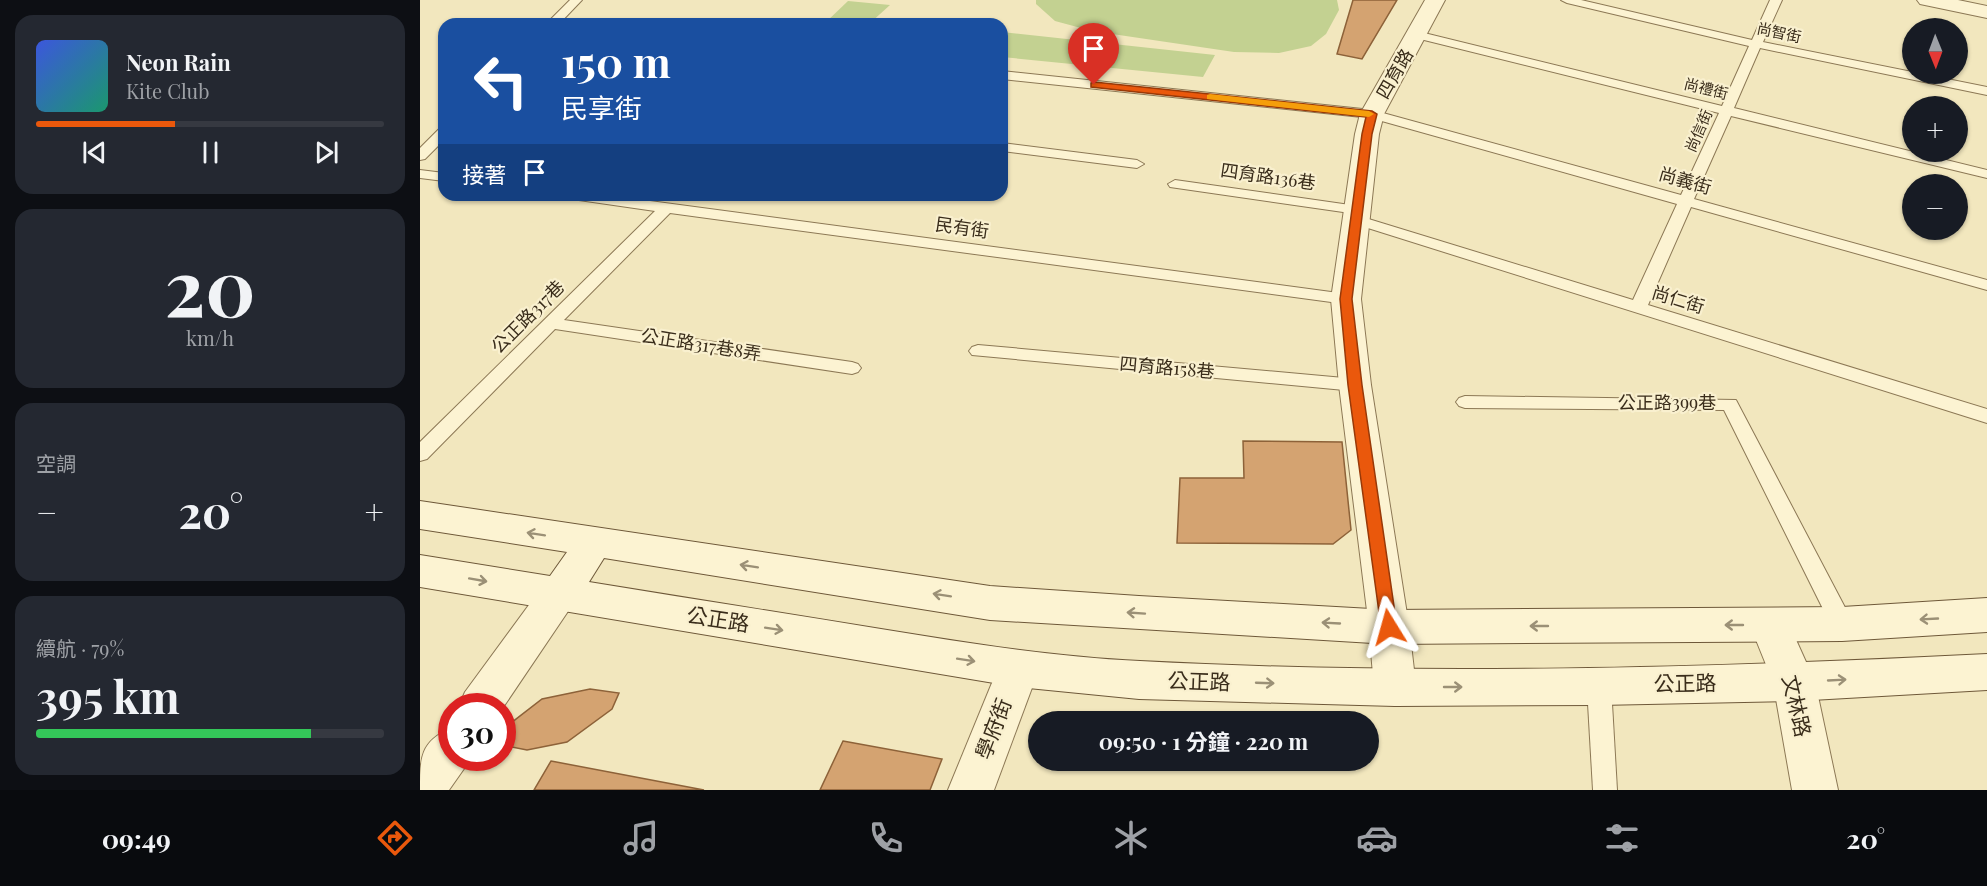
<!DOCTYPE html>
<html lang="zh-TW">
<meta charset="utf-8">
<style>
:root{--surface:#171b24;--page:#242831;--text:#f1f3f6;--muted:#9ea1a6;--line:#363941;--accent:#ea580c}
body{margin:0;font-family:"Playfair Display","Noto Sans TC",serif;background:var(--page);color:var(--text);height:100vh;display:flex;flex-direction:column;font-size:22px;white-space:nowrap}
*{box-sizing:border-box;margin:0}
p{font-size:20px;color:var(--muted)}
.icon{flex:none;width:33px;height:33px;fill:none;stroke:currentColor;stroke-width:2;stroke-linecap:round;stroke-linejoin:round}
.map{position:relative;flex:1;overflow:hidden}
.sheet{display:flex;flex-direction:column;gap:15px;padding:15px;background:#0d0f14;width:420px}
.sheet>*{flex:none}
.hud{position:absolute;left:18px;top:18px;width:570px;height:183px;border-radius:18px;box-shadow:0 2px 4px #0004;background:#1a4fa0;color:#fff;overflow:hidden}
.needle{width:39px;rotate:179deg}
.controls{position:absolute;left:1482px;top:18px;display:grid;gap:12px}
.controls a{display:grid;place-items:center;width:66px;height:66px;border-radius:50%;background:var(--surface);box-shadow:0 2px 4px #0004;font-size:30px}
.speed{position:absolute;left:18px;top:693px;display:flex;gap:12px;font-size:30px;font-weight:700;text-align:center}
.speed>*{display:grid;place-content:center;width:78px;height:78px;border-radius:50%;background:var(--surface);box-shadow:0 2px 4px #0004;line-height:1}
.speed .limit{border:9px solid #d22;background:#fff;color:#111}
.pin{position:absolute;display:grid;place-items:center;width:51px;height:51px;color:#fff;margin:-62px -26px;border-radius:50% 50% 50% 0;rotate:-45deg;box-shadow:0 0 6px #0007}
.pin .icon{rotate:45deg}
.me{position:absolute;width:66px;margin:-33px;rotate:352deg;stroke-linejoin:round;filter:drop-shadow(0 0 4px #0008)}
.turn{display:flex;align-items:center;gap:21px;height:126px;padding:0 24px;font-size:27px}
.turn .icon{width:78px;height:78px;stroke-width:2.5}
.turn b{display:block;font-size:42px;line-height:51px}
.then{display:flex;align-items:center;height:57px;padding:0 24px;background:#0003;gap:12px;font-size:22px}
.big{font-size:45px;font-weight:700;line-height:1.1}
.sheet .widget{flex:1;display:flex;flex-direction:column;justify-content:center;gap:9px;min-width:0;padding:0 21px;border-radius:18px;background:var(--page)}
.sheet .dial{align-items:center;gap:0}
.dial b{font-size:78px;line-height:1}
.song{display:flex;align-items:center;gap:18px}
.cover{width:72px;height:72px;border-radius:9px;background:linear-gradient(135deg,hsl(230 70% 55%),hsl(160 70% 35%))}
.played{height:6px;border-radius:3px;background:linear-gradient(90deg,var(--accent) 40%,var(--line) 40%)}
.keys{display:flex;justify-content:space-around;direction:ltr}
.heat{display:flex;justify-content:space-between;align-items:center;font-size:33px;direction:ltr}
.charge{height:9px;border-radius:4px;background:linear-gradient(90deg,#34c759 79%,var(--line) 0)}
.trip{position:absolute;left:608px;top:711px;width:351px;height:60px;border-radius:30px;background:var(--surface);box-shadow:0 2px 4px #0004;font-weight:700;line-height:60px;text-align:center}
.tabs{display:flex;height:96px;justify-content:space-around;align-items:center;background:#090b0e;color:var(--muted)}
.tabs .icon{width:42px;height:42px}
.tabs .on{color:var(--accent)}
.tabs b{font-size:27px;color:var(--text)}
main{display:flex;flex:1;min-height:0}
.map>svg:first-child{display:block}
.green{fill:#c3d191}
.building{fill:#d4a371;stroke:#8d6239;stroke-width:1.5}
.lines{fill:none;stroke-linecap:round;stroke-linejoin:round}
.lane-casing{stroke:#8c7855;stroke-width:2}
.street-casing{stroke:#8c7855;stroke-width:2}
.secondary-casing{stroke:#6e5839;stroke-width:2}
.lane{fill:#fcf3d2;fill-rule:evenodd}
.street{fill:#fcf3d2;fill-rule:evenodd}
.secondary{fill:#fcf3d2;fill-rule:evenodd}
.oneway{stroke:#9b9076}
.route{fill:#ea580c;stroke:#983908;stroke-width:1.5}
.slow{fill:#f59e0b}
.labels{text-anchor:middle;stroke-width:4.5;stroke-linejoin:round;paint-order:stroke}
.far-street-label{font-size:15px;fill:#3a2d1b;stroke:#f9f0cf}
.street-label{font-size:18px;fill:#3a2d1b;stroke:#f9f0cf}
.near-street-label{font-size:21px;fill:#3a2d1b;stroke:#f9f0cf}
</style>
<main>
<section class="sheet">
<div class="widget">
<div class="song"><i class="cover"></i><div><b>Neon Rain</b><p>Kite Club</p></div></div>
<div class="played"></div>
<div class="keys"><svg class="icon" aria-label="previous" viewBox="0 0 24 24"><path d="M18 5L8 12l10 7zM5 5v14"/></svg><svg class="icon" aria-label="pause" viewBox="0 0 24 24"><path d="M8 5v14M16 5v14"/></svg><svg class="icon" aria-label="next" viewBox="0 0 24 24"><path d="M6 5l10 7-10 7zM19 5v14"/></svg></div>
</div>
<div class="widget dial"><b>20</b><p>km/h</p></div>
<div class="widget"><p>空調</p>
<div class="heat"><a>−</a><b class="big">20°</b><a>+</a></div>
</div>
<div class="widget"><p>續航 · 79%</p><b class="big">395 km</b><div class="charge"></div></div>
</section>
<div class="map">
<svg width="1567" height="790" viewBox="0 0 1567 790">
<rect width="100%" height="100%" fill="#f2e7be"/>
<g class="green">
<path d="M616,0H917L919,10L906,34L891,46L859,53L814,52L672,31L635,21L616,4Z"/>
<path d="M428,1L470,5L449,24H404Z"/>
<path d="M582,32L795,55L783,77L582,57Z"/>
</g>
<g class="building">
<path d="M933,0H977L942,59L917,54Z"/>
<path d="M823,441L922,442L931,530L913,544L757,543L760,478H824Z"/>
<path d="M170,689L199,693L192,709L147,742L107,750L82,745L87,726L122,699Z"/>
<path d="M423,741L522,759L510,790H400Z"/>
<path d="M131,761L284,790H114Z"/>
</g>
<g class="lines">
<defs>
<g id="lane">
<path d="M150,0H162L139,24H126Z"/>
<path d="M1141,0H1161L1332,40L1350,0H1362L1343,42L1567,87V95L1340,48L1314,108L1567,170V178L1311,116L1274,199L1567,280V290L1271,207L1228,305L1567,409V423L932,223L930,220L937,216L942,217L1213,300L1257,204L951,118L582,79V71L952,110L1261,195L1299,113L992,37L990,35L996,31L1302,106L1329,46L1147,3Z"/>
<path d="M24,128V140L5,159L0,160V148L19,129Z"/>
<path d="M582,143L717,160L724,164L717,168L582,151Z"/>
<path d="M0,170L24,173V181L0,178Z"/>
<path d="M755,180L937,206L944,210L937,214L750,187L748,184Z"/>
<path d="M145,195H185L926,294L932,295L934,299L932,303L926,304L250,213L144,320L432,362L438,364L441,368L438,372L432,374L135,329L7,459L0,461V442L235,211L152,199Z"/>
<path d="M558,345L935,379L941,381L944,385L941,389L935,391L552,355L549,351L552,347Z"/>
<path d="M1045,396L1316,400L1430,617L1433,624L1430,631L1422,633L1414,631L1304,410L1045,408L1039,406L1036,402L1039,398Z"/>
<path d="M1179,676L1187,679L1191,686L1197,790H1173L1167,686L1171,679Z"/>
</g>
<g id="street">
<path d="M1005,0H1025L964,114L959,134L941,299L951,385L989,627L996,687L990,700L975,706L960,700L954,687L949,627L919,385L911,299L935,134L940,114Z"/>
<path d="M1497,0H1538L1567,6V18L1500,4Z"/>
<path d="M139,579L153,583L159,595L82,709V706H39L45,692L125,583Z"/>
<path d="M1350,608L1364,613L1395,682L1418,790H1372L1353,682L1330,625L1336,613Z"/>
<path d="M598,651L613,656L619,669L574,790H528L583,656Z"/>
<path d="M32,728V758H50L48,763L29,790H0C0,758 0,741 32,728Z"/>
</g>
<path id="secondary" d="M0,501L570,586L719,596L969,610L1422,607L1567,598V632L1422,641L969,644L570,620L184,558L169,582C266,598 364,613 461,629C547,643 633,657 720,661C1002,676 1285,668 1567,654V690L1374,701L1179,705L975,706L719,699L598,687L0,587V555L130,576L147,552L0,529Z"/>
</defs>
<use href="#lane" class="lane-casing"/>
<use href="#street" class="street-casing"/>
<use href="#secondary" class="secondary-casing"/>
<use href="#lane" class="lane"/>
<use href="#street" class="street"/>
<use href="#secondary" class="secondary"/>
</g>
<defs><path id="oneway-shaft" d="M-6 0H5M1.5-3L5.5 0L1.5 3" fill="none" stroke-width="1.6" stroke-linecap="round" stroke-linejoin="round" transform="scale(1.5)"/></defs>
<g class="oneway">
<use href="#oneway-shaft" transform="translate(116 534) rotate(-171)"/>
<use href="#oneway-shaft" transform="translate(329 566) rotate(-171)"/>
<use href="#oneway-shaft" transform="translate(58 580) rotate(10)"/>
<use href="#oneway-shaft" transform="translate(522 595) rotate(-171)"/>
<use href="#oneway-shaft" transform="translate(716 613) rotate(-176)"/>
<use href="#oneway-shaft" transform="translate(1509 619) rotate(177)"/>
<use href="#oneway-shaft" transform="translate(911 623) rotate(-177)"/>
<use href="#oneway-shaft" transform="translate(1314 625) rotate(180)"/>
<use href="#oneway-shaft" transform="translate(1119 626) rotate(180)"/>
<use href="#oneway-shaft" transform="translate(354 629) rotate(9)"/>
<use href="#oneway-shaft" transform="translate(546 660) rotate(9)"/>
<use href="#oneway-shaft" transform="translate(1417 680) rotate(-3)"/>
<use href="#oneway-shaft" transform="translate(845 683) rotate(2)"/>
<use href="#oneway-shaft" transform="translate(1033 687)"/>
</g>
<path class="route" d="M674,82L952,111L957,114L952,134L932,299L942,385L977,627L975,632L969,634L963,632L961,627L928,385L920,299L942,134L946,117L671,87V83Z"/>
<path class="slow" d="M790,94L949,111L954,114L949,117L787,99V95Z"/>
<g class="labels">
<g class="far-street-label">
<text transform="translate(1359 33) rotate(12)" y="5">尚智街</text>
<text transform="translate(1286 89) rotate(14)" y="5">尚禮街</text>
<text transform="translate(1279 131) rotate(-66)" y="5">尚信街</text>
</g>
<g class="street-label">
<text transform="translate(975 74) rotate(-60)" y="6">四育路</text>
<text transform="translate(848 177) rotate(8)" y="6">四育路136巷</text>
<text transform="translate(1265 181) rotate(16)" y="6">尚義街</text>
<text transform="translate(542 228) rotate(8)" y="6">民有街</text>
<text transform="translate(1258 300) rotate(17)" y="6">尚仁街</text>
<text transform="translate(108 317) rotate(-45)" y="6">公正路317巷</text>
<text transform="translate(281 345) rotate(9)" y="6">公正路317巷8弄</text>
<text transform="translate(747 368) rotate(5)" y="6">四育路158巷</text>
<text x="1247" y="409">公正路399巷</text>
</g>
<g class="near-street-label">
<text transform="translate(298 620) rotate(9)" y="7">公正路</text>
<text transform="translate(779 682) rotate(2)" y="7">公正路</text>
<text transform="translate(1265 684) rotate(-1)" y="7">公正路</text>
<text transform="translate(1376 706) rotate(77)" y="7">文林路</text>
<text transform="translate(574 729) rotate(-69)" y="7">學府街</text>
</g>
</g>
</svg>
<div class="controls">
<a><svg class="needle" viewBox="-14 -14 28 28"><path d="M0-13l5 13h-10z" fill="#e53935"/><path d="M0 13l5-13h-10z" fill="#9ea1a6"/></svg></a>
<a>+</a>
<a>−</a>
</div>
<div class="speed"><div class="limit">30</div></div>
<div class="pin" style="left:674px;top:85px;background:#d93025"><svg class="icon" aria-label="arrive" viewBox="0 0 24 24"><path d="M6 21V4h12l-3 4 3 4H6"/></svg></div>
<svg class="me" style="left:969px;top:627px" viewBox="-20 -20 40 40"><path d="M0-17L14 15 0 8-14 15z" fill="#ea580c" stroke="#fff" stroke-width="4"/></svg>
<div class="trip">09:50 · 1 分鐘 · 220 m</div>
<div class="hud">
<div class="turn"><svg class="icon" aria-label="left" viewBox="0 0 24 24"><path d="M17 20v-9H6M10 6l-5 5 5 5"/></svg><div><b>150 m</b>民享街</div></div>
<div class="then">接著<svg class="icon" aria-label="arrive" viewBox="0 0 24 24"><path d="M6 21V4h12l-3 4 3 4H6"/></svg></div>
</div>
</div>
</main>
<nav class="tabs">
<b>09:49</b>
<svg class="icon on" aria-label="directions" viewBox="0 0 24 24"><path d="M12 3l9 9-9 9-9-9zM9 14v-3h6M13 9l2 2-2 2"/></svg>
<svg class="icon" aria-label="music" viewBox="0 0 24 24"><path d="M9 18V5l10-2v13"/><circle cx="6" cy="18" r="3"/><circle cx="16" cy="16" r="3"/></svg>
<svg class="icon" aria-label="phone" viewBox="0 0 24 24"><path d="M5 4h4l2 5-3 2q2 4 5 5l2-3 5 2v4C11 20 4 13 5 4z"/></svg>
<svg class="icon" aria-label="climate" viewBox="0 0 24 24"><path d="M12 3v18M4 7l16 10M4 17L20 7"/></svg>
<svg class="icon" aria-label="car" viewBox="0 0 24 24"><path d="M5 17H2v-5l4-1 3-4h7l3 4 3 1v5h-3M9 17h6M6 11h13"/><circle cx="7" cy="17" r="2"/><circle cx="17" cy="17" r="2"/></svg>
<svg class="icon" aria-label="filters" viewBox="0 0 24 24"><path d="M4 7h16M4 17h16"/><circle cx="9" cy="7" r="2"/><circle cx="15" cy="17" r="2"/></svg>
<b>20°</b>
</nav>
